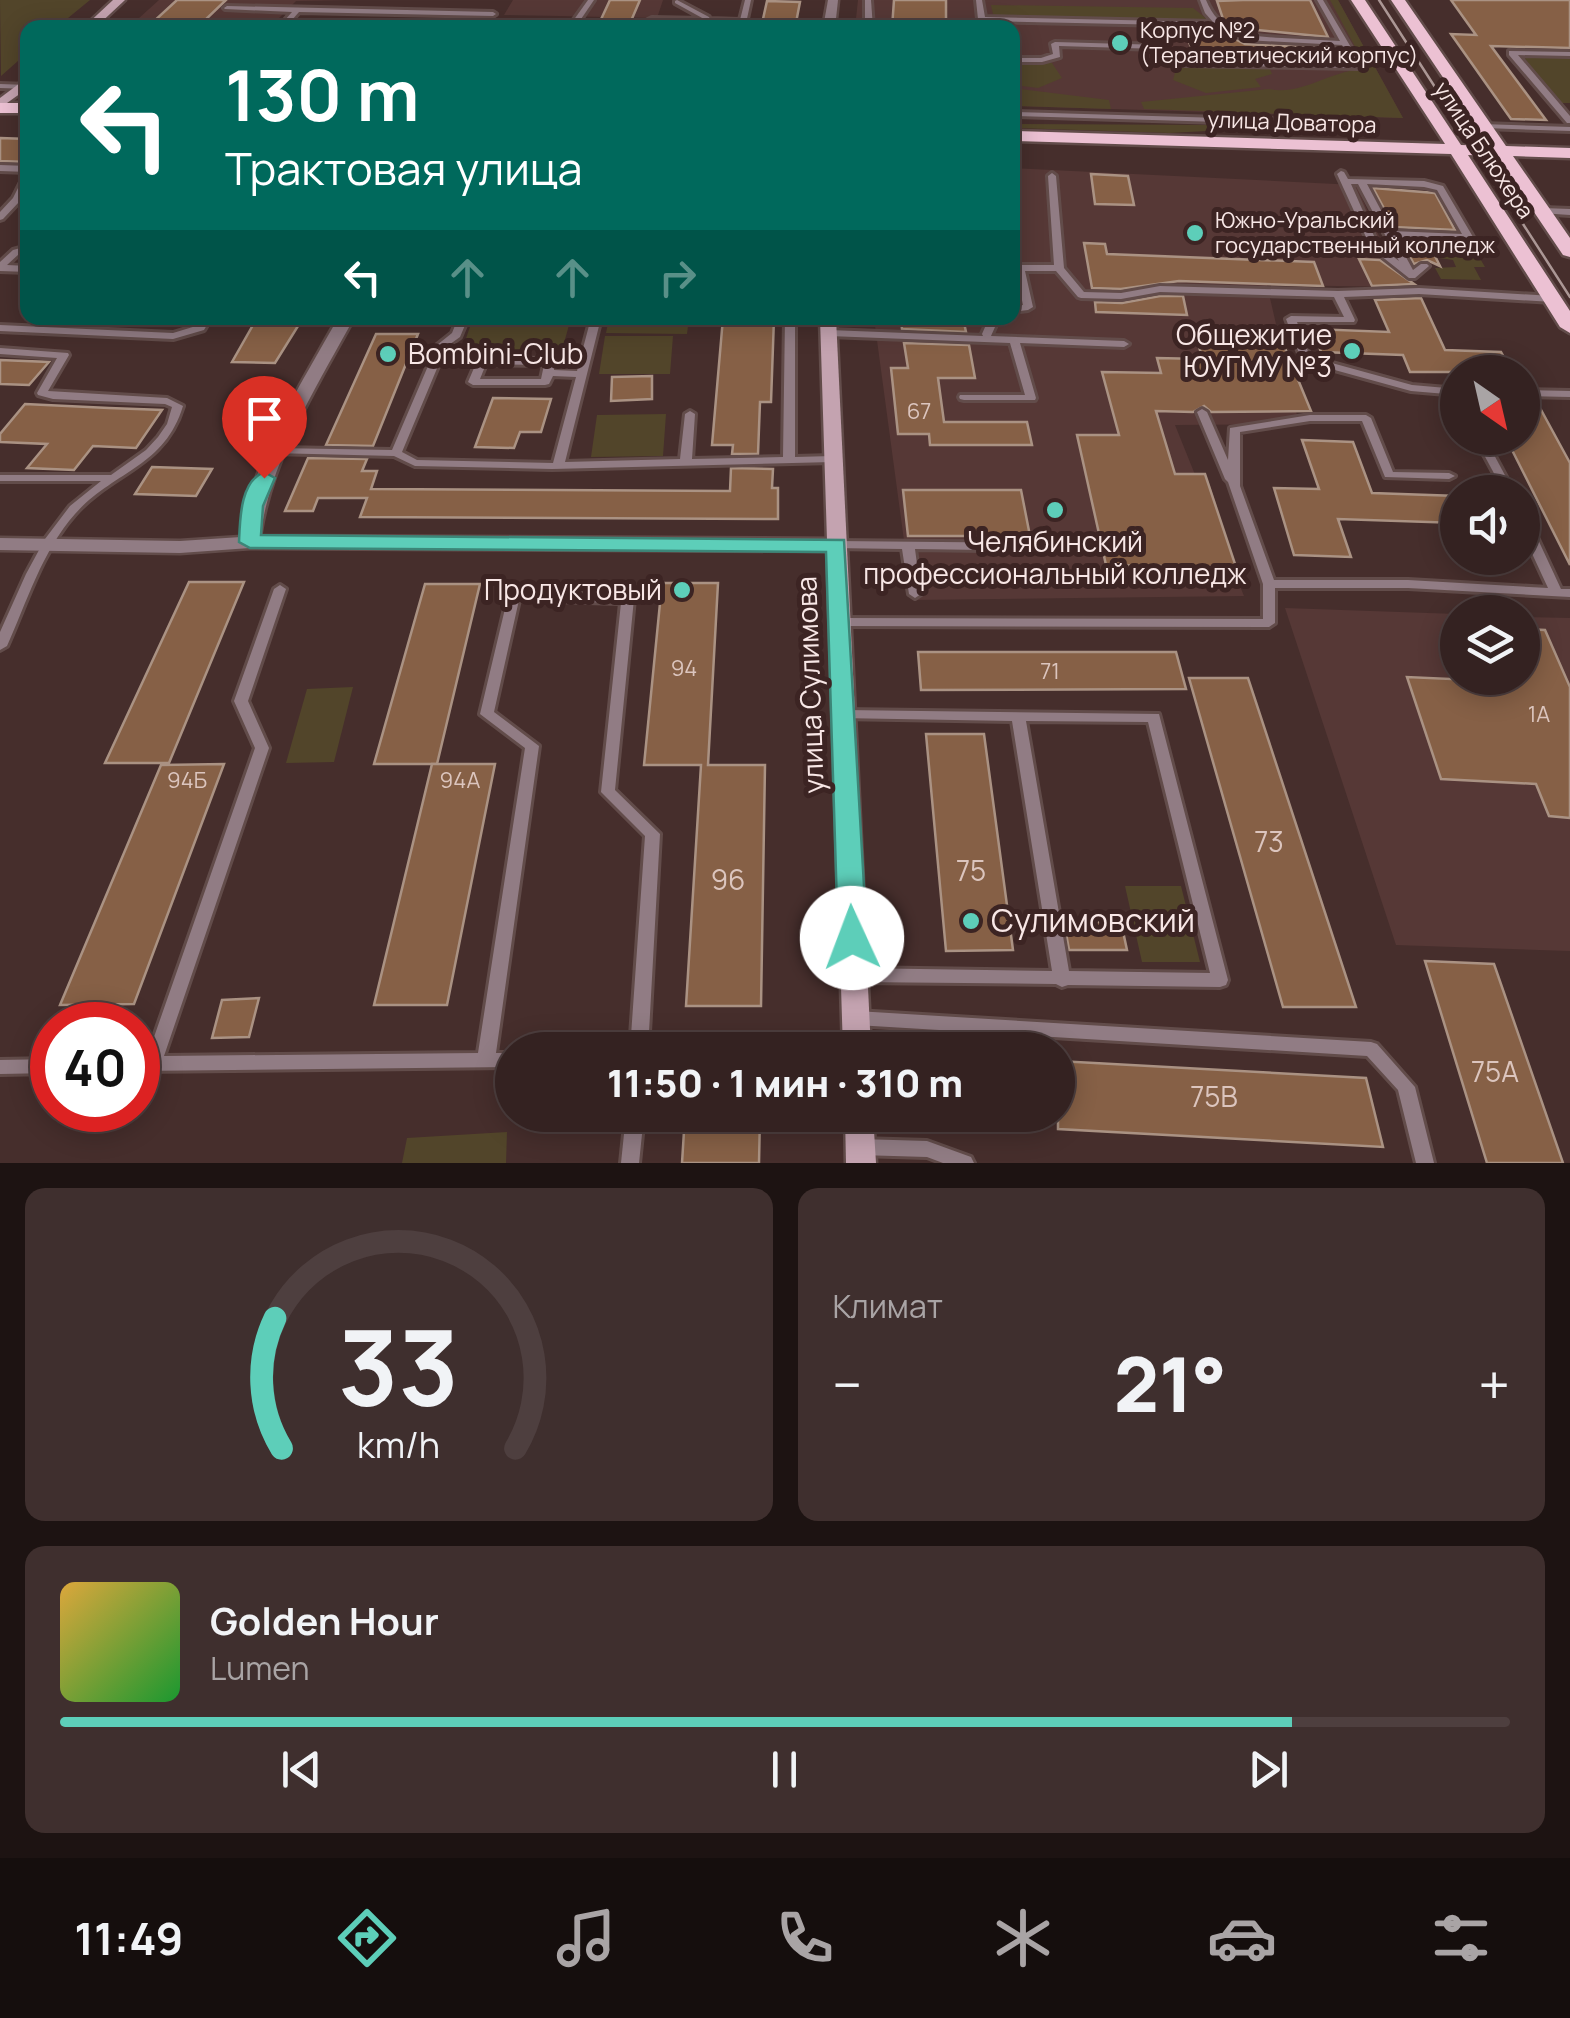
<!DOCTYPE html>
<html lang="ru">
<meta charset="utf-8">
<style>
:root{--surface:#342221;--page:#3f2f2e;--text:#f1f3f6;--muted:#a9a4a5;--line:#4e3f3f;--accent:#5dceb9}
body{margin:0;font-family:Manrope,sans-serif;background:var(--page);color:var(--text);height:100vh;display:flex;flex-direction:column;font-size:38px;white-space:nowrap}
*{box-sizing:border-box;margin:0}
p{font-size:32px;color:var(--muted)}
.icon{flex:none;width:55px;height:55px;fill:none;stroke:currentColor;stroke-width:2;stroke-linecap:round;stroke-linejoin:round}
.map{position:relative;height:1163px;overflow:hidden}
.drawer{display:flex;flex-direction:column;gap:25px;padding:25px;background:#1d1312;flex:1}
.drawer>*{flex:none}
.hud{position:absolute;left:20px;top:20px;width:1000px;height:305px;border-radius:20px;box-shadow:0 5px 25px #0003,0 0 0 2px var(--line);background:#00695c;color:#fff;overflow:hidden}
.needle{width:65px;rotate:146deg}
.tools{position:absolute;left:1440px;top:355px;display:grid;gap:20px}
.tools a{display:grid;place-items:center;width:100px;height:100px;border-radius:50%;background:var(--surface);box-shadow:0 5px 25px #0003,0 0 0 2px var(--line);font-size:50px}
.speed{position:absolute;left:30px;top:1002px;display:flex;gap:20px;font-size:50px;font-weight:700;text-align:center}
.speed>*{display:grid;place-content:center;width:130px;height:130px;border-radius:50%;background:var(--surface);box-shadow:0 5px 25px #0003,0 0 0 2px var(--line);line-height:1}
.speed .limit{border:15px solid #d22;background:#fff;color:#111}
.pin{position:absolute;display:grid;place-items:center;width:85px;height:85px;color:#fff;margin:-102px -42px;border-radius:50% 50% 50% 0;rotate:-45deg;box-shadow:0 0 10px #0007}
.pin .icon{rotate:45deg}
.me{position:absolute;width:110px;margin:-55px;rotate:358deg;stroke-linejoin:round;filter:drop-shadow(0 0 8px #0008)}
.turn{display:flex;align-items:center;gap:35px;height:210px;padding:0 40px;font-size:45px}
.turn .icon{width:130px;height:130px;stroke-width:2.5}
.turn b{display:block;font-size:70px;line-height:85px}
.lanes{display:flex;align-items:center;height:95px;padding:0 40px;background:#0003;justify-content:center;gap:50px;direction:ltr}
.lanes .off{opacity:.35}
.big{font-size:75px;font-weight:800;line-height:1.1}
.drawer .tile{flex:1;display:flex;flex-direction:column;justify-content:center;gap:15px;min-width:0;padding:0 35px;border-radius:20px;background:var(--page)}
.drawer .dial{align-items:center;gap:0}
.dial svg{height:260px;overflow:visible;fill:none;stroke:var(--line);stroke-width:7;stroke-linecap:round;text-anchor:middle}
.dial text{fill:var(--text);stroke:none}
.song{display:flex;align-items:center;gap:30px}
.cover{width:120px;height:120px;border-radius:15px;background:linear-gradient(135deg,hsl(40 70% 55%),hsl(130 70% 35%))}
.played{height:10px;border-radius:5px;background:linear-gradient(90deg,var(--accent) 85%,var(--line) 85%)}
.keys{display:flex;justify-content:space-around;direction:ltr}
.heat{display:flex;justify-content:space-between;align-items:center;font-size:55px;direction:ltr}
.drawer .tiles{flex:1;display:grid;gap:25px;grid-template-columns:1fr 1fr}
.tile:last-child{grid-column:span 2}
.trip{position:absolute;left:495px;top:1032px;width:580px;height:100px;border-radius:50px;background:var(--surface);box-shadow:0 5px 25px #0003,0 0 0 2px var(--line);font-weight:800;line-height:100px;text-align:center}
.tabs{display:flex;height:160px;justify-content:space-around;align-items:center;background:#150e0d;color:var(--muted)}
.tabs .icon{width:70px;height:70px}
.tabs .current{color:var(--accent)}
.tabs b{font-size:45px;color:var(--text)}
.map>svg:first-child{display:block}
.built{fill:#563836}
.green{fill:#52452a}
.building{fill:#866046;stroke:#aa9283;stroke-width:2.5}
.lines{fill:none;stroke-linecap:round;stroke-linejoin:round}
.lane-casing{stroke:#624c4a;stroke-width:6}
.street-casing{stroke:#624c4a;stroke-width:5}
.secondary-casing{stroke:#624c4a;stroke-width:5}
.primary-casing{stroke:#624c4a;stroke-width:5}
.lane{fill:#917c84;fill-rule:evenodd}
.street{fill:#917c84;fill-rule:evenodd}
.secondary{fill:#c4a3b0;fill-rule:evenodd}
.primary{fill:#ecc1d3;fill-rule:evenodd}
.tram{stroke:#ab9795;stroke-width:2.5}
.route{fill:#5dceb9;stroke:#3c8678;stroke-width:2.5}
.poi-dot{fill:#5dceb9;stroke:#3c2423;stroke-width:4}
.labels{text-anchor:middle;stroke-width:10;stroke-linejoin:round;paint-order:stroke}
.far-poi-label{font-size:22px;fill:#f8e7e6;stroke:#3c2423;text-anchor:start}
.far-street-label{font-size:22px;fill:#f8e7e6;stroke:#3c2423}
.number-label{font-size:22px;fill:#dcc5be}
.poi-label{font-size:28px;fill:#f8e7e6;stroke:#3c2423;text-anchor:end}
.street-label{font-size:28px;fill:#f8e7e6;stroke:#3c2423}
.near-number-label{font-size:28px;fill:#dcc5be}
.near-poi-label{font-size:32px;fill:#f8e7e6;stroke:#3c2423;text-anchor:start}
</style>
<div class="map">
<svg width="1570" height="1163" viewBox="0 0 1570 1163">
<rect width="100%" height="100%" fill="#462e2c"/>
<g class="built">
<path d="M159,0H347L296,1L270,27L128,28Z"/>
<path d="M513,0H663L657,18L504,15Z"/>
<path d="M858,0H1338L1403,118L1013,106L1012,28H855Z"/>
<path d="M1013,168L1356,185L1402,287L1267,285L1299,424L1175,425L1244,596L912,600L874,318H1012Z"/>
<path d="M1285,608L1457,614L1458,678H1522L1523,617L1570,618V951L1396,945Z"/>
</g>
<g class="green">
<path d="M0,0H90L57,27L28,28L27,53L1,76Z"/>
<path d="M1330,0H1338L1403,118L1144,109L1141,102L1269,89C1304,96 1331,69 1367,69Z"/>
<path d="M991,5L1193,8L1207,19L1008,18L993,14Z"/>
<path d="M1519,51L1570,52V103H1559Z"/>
<path d="M1013,62L1052,63L1062,78L1038,88L1013,85Z"/>
<path d="M1177,65L1269,67L1272,74L1255,79L1261,87L1206,93L1173,80Z"/>
<path d="M1013,88L1109,100L1111,109L1013,106Z"/>
<path d="M1013,124L1221,125L1225,130L1170,133L1013,128Z"/>
<path d="M1417,238L1469,240L1485,267H1474L1481,280L1441,279L1435,268L1456,267L1453,260L1426,256Z"/>
<path d="M473,318H571L562,350H462Z"/>
<path d="M609,318H689L687,334L606,333Z"/>
<path d="M605,336H673L670,374H599Z"/>
<path d="M666,414L663,456L591,457L597,415Z"/>
<path d="M353,687L334,762L286,763L307,689Z"/>
<path d="M1125,886H1181L1200,962H1142Z"/>
<path d="M507,1132L506,1163H402L407,1138Z"/>
</g>
<g class="building">
<path d="M177,0H226L201,24L152,23Z"/>
<path d="M610,0H640L628,28H597Z"/>
<path d="M894,0H946V28H892Z"/>
<path d="M1243,0H1310L1328,37L1238,28L1223,19L1217,1Z"/>
<path d="M1451,0H1570V48L1491,46L1546,120L1511,119L1451,34L1476,35Z"/>
<path d="M767,1L800,2L795,28H761Z"/>
<path d="M1185,29L1217,30L1245,44L1319,48L1325,60L1194,57Z"/>
<path d="M0,138L28,139V162L0,161Z"/>
<path d="M1091,174L1128,176L1134,205L1095,204Z"/>
<path d="M1373,188L1435,193L1455,230L1394,227Z"/>
<path d="M1401,241L1428,242L1440,266L1427,260L1414,264Z"/>
<path d="M1084,243L1105,244L1107,254L1314,262L1323,286L1179,281L1121,289L1092,288Z"/>
<path d="M1359,259L1380,260L1414,284L1372,286Z"/>
<path d="M1160,296H1183L1187,315L1096,312L1095,302L1122,303Z"/>
<path d="M1421,298L1445,350L1501,352L1512,372H1410L1403,355L1321,352L1313,329L1389,332L1375,300Z"/>
<path d="M257,318H303L275,363L232,362Z"/>
<path d="M723,318H774L771,402H760L758,454H732L733,445H712Z"/>
<path d="M901,318H963L966,332L902,329Z"/>
<path d="M376,334H418L373,446L326,445Z"/>
<path d="M1195,335L1280,336L1311,411L1211,412L1204,406L1193,412L1156,411L1175,474H1205L1236,567L1106,565L1077,435H1119L1102,372L1161,373L1157,358L1203,359Z"/>
<path d="M904,343L969,345L975,378H938L944,422H1027L1032,445H930L929,434H898L891,368H908Z"/>
<path d="M0,360L49,362L29,385L0,384Z"/>
<path d="M652,376V399L611,401L612,377Z"/>
<path d="M493,398L551,399L541,432H520L514,448L475,447Z"/>
<path d="M25,404L109,408L162,410L136,448L93,446L74,470L27,468L47,444L0,442V434Z"/>
<path d="M1522,408H1540L1570,463V565L1506,438H1522Z"/>
<path d="M1302,440L1353,442L1372,493L1458,496V523L1338,519L1351,557L1294,555L1274,488L1319,489Z"/>
<path d="M308,458L367,459L362,471H377L371,489L730,491L731,468L773,469L772,488H778V519L360,517L367,498H318L313,511H285Z"/>
<path d="M152,467L212,469L196,496L135,494Z"/>
<path d="M903,490H1021L1030,536H908Z"/>
<path d="M189,582H244L169,763H105Z"/>
<path d="M662,583H718L708,765H765L761,1006H686L701,765H644Z"/>
<path d="M425,584H480L437,764H374Z"/>
<path d="M1522,629L1545,630L1570,687V818L1549,816L1536,784L1441,779L1407,677L1495,681L1494,678H1522Z"/>
<path d="M918,652H1176L1186,689L921,690Z"/>
<path d="M1189,678H1248L1356,1007H1283Z"/>
<path d="M926,734H984L1013,950L946,951Z"/>
<path d="M224,764L134,1004L60,1005L161,765Z"/>
<path d="M432,764H495L447,1005H374Z"/>
<path d="M1064,922H1121L1127,950H1069Z"/>
<path d="M1425,961L1494,964L1563,1163H1487Z"/>
<path d="M259,998L249,1037L212,1038L222,1000Z"/>
<path d="M1058,1061L1366,1078L1383,1147L1058,1129Z"/>
<path d="M685,1115H760L759,1163H682Z"/>
</g>
<g class="lines">
<defs>
<g id="lane">
<path d="M588,0H594L575,28H568Z"/>
<path d="M677,0L709,17L710,19L740,20L745,0H751L745,28H738V24L650,21L648,20L652,18L704,19L675,3V1Z"/>
<path d="M865,0H871L873,28H865Z"/>
<path d="M976,0H982L985,17L1213,22L1205,13L1200,0H1206C1220,35 1249,36 1282,38C1301,39 1320,40 1340,41L1317,0H1323L1362,66L1358,68L1184,65L1162,57L1159,49L1059,46L1060,57L1042,62H1012V58H1041L1053,54L1051,44L1055,42L1162,45H1165L1168,54L1185,61L1353,64L1342,45L1245,40L1218,26L985,21L982,28H975L978,19Z"/>
<path d="M227,6L493,12L496,14L493,16L299,12L285,28H278L292,12L225,9L224,8Z"/>
<path d="M1509,51L1570,52V56L1518,55L1570,116V123H1567L1509,55Z"/>
<path d="M0,84L28,85V89L0,88Z"/>
<path d="M1012,112L1363,122L1367,124L1363,126L1012,116Z"/>
<path d="M1482,124L1570,127V131L1485,128H1482Z"/>
<path d="M0,165L28,166V172L0,171Z"/>
<path d="M1341,171L1344,172L1348,179L1424,181L1443,186L1473,237L1468,240L1395,237L1413,270L1421,264H1427L1429,266L1415,278H1409L1371,248L1337,174ZM1351,184H1358L1399,261L1378,245ZM1367,184L1424,187L1437,190L1462,234L1392,231Z"/>
<path d="M1052,173L1056,176L1064,268L1084,292L1121,293L1160,286L1338,291L1419,288L1553,296L1558,299L1553,302L1419,294L1344,297L1355,320L1354,322H1297L1310,357L1412,385L1458,389V395L1411,391L1302,361L1286,319L1291,316L1344,317L1334,297L1160,292L1121,299L1081,298L1078,297L1056,271H1025L1033,307L1028,310L1012,312V306L1023,305L1016,271H1012V265H1054L1048,176Z"/>
<path d="M25,174H28V186L23,196H28V202H19L3,219L0,220V212L13,198Z"/>
<path d="M1543,208L1570,209V215L1540,213L1539,211Z"/>
<path d="M28,246V252L19,254L7,265L28,266V272L0,271V262L13,250Z"/>
<path d="M201,318H211L204,330L173,339L0,331V325L173,333L196,326Z"/>
<path d="M458,318H468L460,337L446,347L402,452L417,460L553,463L576,377L553,376L549,384L545,385H473L468,382L477,361L482,358L549,359L554,362V370L577,371L591,318H601L565,462L680,459L685,414L690,411L695,414L692,459L783,457L785,318H795V457L833,456L839,459L833,462L552,469L415,466L394,456L272,453L270,451L276,448L392,450L437,345L452,333ZM486,364L544,365L541,379H480Z"/>
<path d="M989,318H999L991,336L1124,341L1129,344L1124,347L1020,343L1036,398L1035,400H964L960,399L959,397L960,395H1025L1010,343L829,336L824,333L829,330L983,336L982,334Z"/>
<path d="M0,348L68,353L69,355L48,391L167,398L183,406C164,468 113,471 75,514C42,551 27,602 7,646L0,650V632L26,574L45,539L70,506L101,481H0V475H111L146,450L158,437L167,424L172,407L165,404L53,399L38,395L37,393L57,358L0,354Z"/>
<path d="M1522,390L1570,391V397L1522,396Z"/>
<path d="M1202,409L1207,412L1228,460L1230,428L1310,415H1366L1371,418L1393,472L1449,473L1455,476L1449,479L1385,477L1362,421H1310L1240,432V486L1274,580H1408L1548,588L1522,532V515L1528,518L1561,589H1570V597L1408,588H1275V623L1269,627L840,626L834,622L840,618L1263,619V584L1228,482L1225,479L1197,412Z"/>
<path d="M1475,438H1485L1514,492H1504Z"/>
<path d="M836,541L1043,543L1049,547L1043,551L915,549L921,594L915,598L909,594L902,549L832,548L830,545L832,542Z"/>
<path d="M280,585L286,589L248,701L269,748L164,1056L478,1053L525,748L480,714L508,596L514,592L628,595L634,599L615,790L660,834L648,1050H630L645,836L601,792L621,603L519,600L494,712L539,746L496,1053H512V1067L138,1071V1057H147L255,748L234,701L274,589Z"/>
<path d="M844,710L1159,714L1228,980L1226,985L1220,987L1068,985L1062,987L1056,984L854,982L848,980L846,975L848,970L854,968L1052,971L1012,721L839,718L837,715L839,712ZM1026,721L1148,722L1210,973L1069,971Z"/>
<path d="M856,1011L1371,1042L1377,1044L1415,1087L1434,1163H1416L1398,1090L1367,1056L856,1025L850,1023L848,1018L850,1013Z"/>
<path d="M52,1059V1073L0,1074V1060Z"/>
<path d="M626,1115H644L639,1163H621Z"/>
<path d="M860,1139L927,1141L971,1157L974,1163H943L927,1157L860,1155L854,1153L851,1147L854,1141Z"/>
</g>
<g id="street">
<path d="M828,0H838L835,28H823Z"/>
<path d="M338,318H354C316,388 272,456 260,536L836,539L846,545L836,551L250,548L180,553L0,550V538L180,541L241,537C254,456 299,388 338,318Z"/>
</g>
<g id="secondary">
<path d="M113,0H125L95,28H83Z"/>
<path d="M28,77V88L0,108V98Z"/>
<path d="M820,318H836L871,1050H843Z"/>
<path d="M845,1115H873L876,1163H846Z"/>
</g>
<g id="primary">
<path d="M1351,0H1365L1461,145L1489,146L1391,0H1405L1506,146L1570,148V158L1513,156L1570,238V257L1563,255L1496,156L1468,155L1570,311V333L1560,327L1451,154L1012,141V131L1445,144Z"/>
<rect x="0" y="103" width="28" height="10"/>
</g>
</defs>
<use href="#lane" class="lane-casing"/>
<use href="#street" class="street-casing"/>
<use href="#secondary" class="secondary-casing"/>
<use href="#primary" class="primary-casing"/>
<use href="#lane" class="lane"/>
<use href="#street" class="street"/>
<use href="#secondary" class="secondary"/>
<use href="#primary" class="primary"/>
<path class="tram" d="M1379,0L1570,297"/>
</g>
<path class="route" d="M264,472L275,478L263,506L261,535L844,540L867,938L863,946L852,949L842,946L838,938L826,552L250,548L239,542C240,520 240,481 264,472Z"/>
<g class="poi-dot">
<circle cx="1120" cy="43" r="10"/>
<circle cx="1195" cy="233" r="10"/>
<circle cx="1352" cy="351" r="10"/>
<circle cx="388" cy="354" r="10"/>
<circle cx="1055" cy="510" r="10"/>
<circle cx="682" cy="590" r="10"/>
<circle cx="971" cy="921" r="10"/>
</g>
<g class="labels">
<g class="far-poi-label">
<text x="1140" y="38">Корпус №2<tspan x="1140" dy="25">(Терапевтический корпус)</tspan></text>
<text x="1215" y="228">Южно-Уральский<tspan x="1215" dy="25">государственный колледж</tspan></text>
</g>
<g class="far-street-label">
<text transform="translate(1292 122) rotate(2)" y="8">улица Доватора</text>
<text transform="translate(1484 150) rotate(56)" y="8">улица Блюхера</text>
</g>
<g class="number-label">
<text x="919" y="419">67</text>
<text x="684" y="676">94</text>
<text x="1050" y="679">71</text>
<text x="1539" y="722">1А</text>
<text x="187" y="788">94Б</text>
<text x="460" y="788">94А</text>
</g>
<g class="poi-label">
<text x="1332" y="345">Общежитие<tspan x="1332" dy="32">ЮУГМУ №3</tspan></text>
<text x="408" y="364" text-anchor="start">Bombini-Club</text>
<text x="1055" y="552" text-anchor="middle">Челябинский<tspan x="1055" dy="32">профессиональный колледж</tspan></text>
<text x="662" y="600">Продуктовый</text>
</g>
<g class="street-label">
<text transform="translate(810 685) rotate(-92)" y="10">улица Сулимова</text>
</g>
<g class="near-number-label">
<text x="1269" y="852">73</text>
<text x="971" y="881">75</text>
<text x="728" y="890">96</text>
<text x="1495" y="1082">75А</text>
<text x="1214" y="1107">75В</text>
</g>
<g class="near-poi-label">
<text x="991" y="932">Сулимовский</text>
</g>
</g>
</svg>
<div class="tools">
<a><svg class="needle" viewBox="-14 -14 28 28"><path d="M0-13l5 13h-10z" fill="#e53935"/><path d="M0 13l5-13h-10z" fill="#a9a4a5"/></svg></a>
<a><svg class="icon" aria-label="sound" viewBox="0 0 24 24"><path d="M4 9h4l5-4v14l-5-4H4zM17 9q2 3 0 6"/></svg></a>
<a><svg class="icon" aria-label="layers" viewBox="0 0 24 24"><path d="M12 4l9 5-9 5-9-5zM3 14l9 5 9-5"/></svg></a>
</div>
<div class="speed"><div class="limit">40</div></div>
<div class="pin" style="left:264px;top:478px;background:#d93025"><svg class="icon" aria-label="arrive" viewBox="0 0 24 24"><path d="M6 21V4h12l-3 4 3 4H6"/></svg></div>
<svg class="me" style="left:852px;top:938px" viewBox="-20 -20 40 40"><circle r="19" fill="#fff"/><path d="M0-13L10 11 0 6-10 11z" fill="#5dceb9"/></svg>
<div class="trip">11:50 · 1 мин · 310 m</div>
<div class="hud">
<div class="turn"><svg class="icon" aria-label="left" viewBox="0 0 24 24"><path d="M17 20v-9H6M10 6l-5 5 5 5"/></svg><div><b>130 m</b>Трактовая улица</div></div>
<div class="lanes"><svg class="icon" aria-label="left" viewBox="0 0 24 24"><path d="M17 20v-9H6M10 6l-5 5 5 5"/></svg><svg class="icon off" aria-label="ahead" viewBox="0 0 24 24"><path d="M12 20V5M6 11l6-6 6 6"/></svg><svg class="icon off" aria-label="ahead" viewBox="0 0 24 24"><path d="M12 20V5M6 11l6-6 6 6"/></svg><svg class="icon off" aria-label="right" viewBox="0 0 24 24"><path d="M7 20v-9h11M14 6l5 5-5 5"/></svg></div>
</div>
</div>
<section class="drawer">
<div class="tiles">
<div class="tile dial"><svg viewBox="0 0 100 80">
<path d="M14 69A42 42 0 1 1 86 69"/>
<path d="M14 69A42 42 0 0 1 12 29" stroke="#5dceb9"/>
<text x="50" y="56" font-size="32" font-weight="700">33</text>
<text x="50" y="72" font-size="11">km/h</text>
</svg></div>
<div class="tile"><p>Климат</p>
<div class="heat"><a>−</a><b class="big">21°</b><a>+</a></div>
</div>
<div class="tile">
<div class="song"><i class="cover"></i><div><b>Golden Hour</b><p>Lumen</p></div></div>
<div class="played"></div>
<div class="keys"><svg class="icon" aria-label="previous" viewBox="0 0 24 24"><path d="M18 5L8 12l10 7zM5 5v14"/></svg><svg class="icon" aria-label="pause" viewBox="0 0 24 24"><path d="M8 5v14M16 5v14"/></svg><svg class="icon" aria-label="next" viewBox="0 0 24 24"><path d="M6 5l10 7-10 7zM19 5v14"/></svg></div>
</div>
</div>
</section>
<nav class="tabs">
<b>11:49</b>
<svg class="icon current" aria-label="directions" viewBox="0 0 24 24"><path d="M12 3l9 9-9 9-9-9zM9 14v-3h6M13 9l2 2-2 2"/></svg>
<svg class="icon" aria-label="music" viewBox="0 0 24 24"><path d="M9 18V5l10-2v13"/><circle cx="6" cy="18" r="3"/><circle cx="16" cy="16" r="3"/></svg>
<svg class="icon" aria-label="phone" viewBox="0 0 24 24"><path d="M5 4h4l2 5-3 2q2 4 5 5l2-3 5 2v4C11 20 4 13 5 4z"/></svg>
<svg class="icon" aria-label="climate" viewBox="0 0 24 24"><path d="M12 3v18M4 7l16 10M4 17L20 7"/></svg>
<svg class="icon" aria-label="car" viewBox="0 0 24 24"><path d="M5 17H2v-5l4-1 3-4h7l3 4 3 1v5h-3M9 17h6M6 11h13"/><circle cx="7" cy="17" r="2"/><circle cx="17" cy="17" r="2"/></svg>
<svg class="icon" aria-label="filters" viewBox="0 0 24 24"><path d="M4 7h16M4 17h16"/><circle cx="9" cy="7" r="2"/><circle cx="15" cy="17" r="2"/></svg>
</nav>
